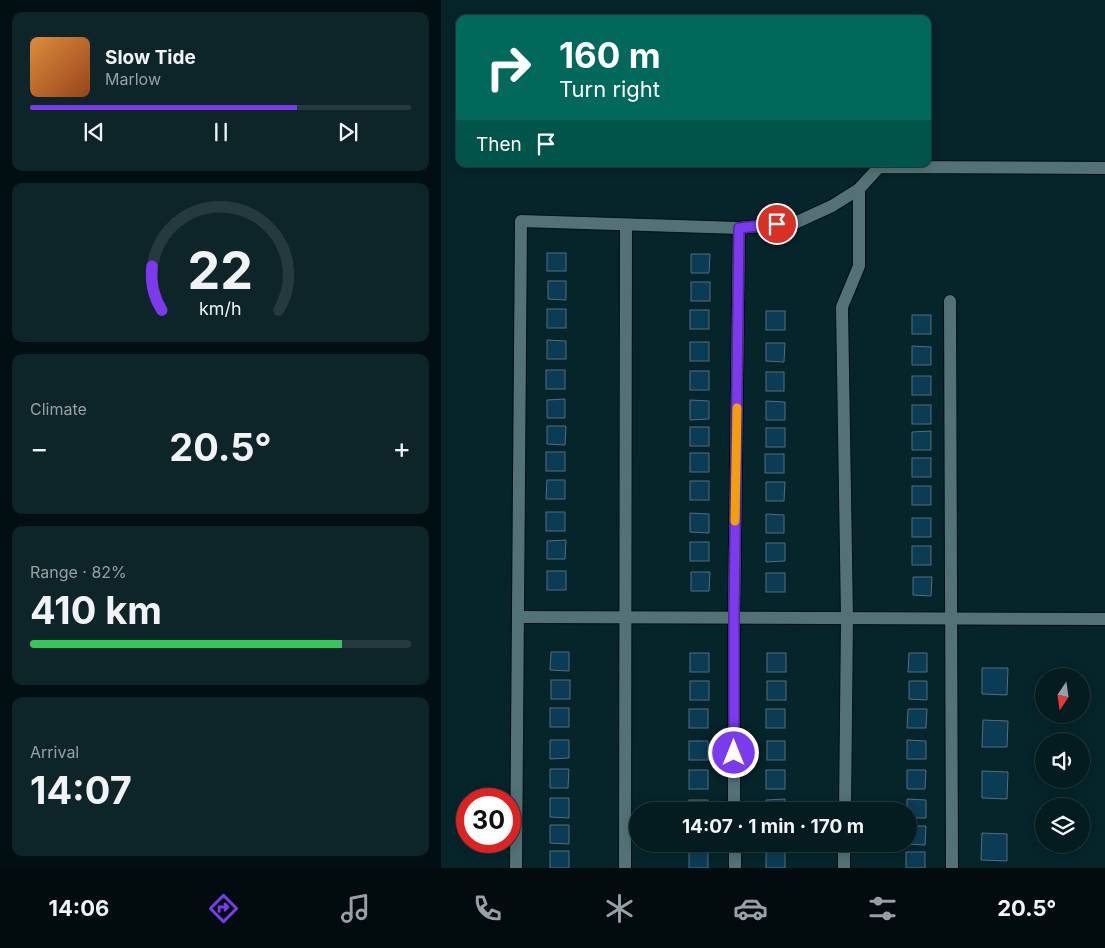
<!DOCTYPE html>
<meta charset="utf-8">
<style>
:root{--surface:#041c20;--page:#0d2529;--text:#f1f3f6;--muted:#97a1a5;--line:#253a3e;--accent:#7c3aed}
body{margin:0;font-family:Inter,sans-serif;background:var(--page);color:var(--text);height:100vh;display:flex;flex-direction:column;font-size:19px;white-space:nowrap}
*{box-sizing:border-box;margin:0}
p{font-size:16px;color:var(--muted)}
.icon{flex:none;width:28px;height:28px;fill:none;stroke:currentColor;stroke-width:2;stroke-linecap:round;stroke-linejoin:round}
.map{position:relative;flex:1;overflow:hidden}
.panel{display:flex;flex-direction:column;gap:12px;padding:12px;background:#020f12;width:441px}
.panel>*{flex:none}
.banner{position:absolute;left:15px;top:15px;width:475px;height:152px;border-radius:10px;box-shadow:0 2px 12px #0003,0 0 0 1px var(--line);background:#00695c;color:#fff;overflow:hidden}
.needle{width:32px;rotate:193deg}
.tools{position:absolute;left:594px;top:668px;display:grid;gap:10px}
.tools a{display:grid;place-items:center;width:55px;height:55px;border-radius:50%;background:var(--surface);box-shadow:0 2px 12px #0003,0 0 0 1px var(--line);font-size:25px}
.speed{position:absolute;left:15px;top:788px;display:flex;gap:10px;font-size:25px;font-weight:700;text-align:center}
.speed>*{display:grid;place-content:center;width:65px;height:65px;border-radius:50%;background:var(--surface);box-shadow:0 2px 12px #0003,0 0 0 1px var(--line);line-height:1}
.speed .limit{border:8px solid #d22;background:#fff;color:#111}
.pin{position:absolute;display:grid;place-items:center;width:42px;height:42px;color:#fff;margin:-21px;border:2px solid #fff;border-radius:50%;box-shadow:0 1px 5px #0007}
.me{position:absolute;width:55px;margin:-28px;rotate:0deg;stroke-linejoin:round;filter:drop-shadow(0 0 4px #0008)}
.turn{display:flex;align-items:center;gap:18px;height:105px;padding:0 20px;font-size:22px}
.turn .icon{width:65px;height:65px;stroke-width:2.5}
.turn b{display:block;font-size:35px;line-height:42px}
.then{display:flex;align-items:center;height:48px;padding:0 20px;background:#0003;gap:10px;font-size:19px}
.big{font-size:38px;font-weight:700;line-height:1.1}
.panel .widget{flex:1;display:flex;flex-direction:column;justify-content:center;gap:8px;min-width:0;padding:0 18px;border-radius:10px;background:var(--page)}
.panel .dial{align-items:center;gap:0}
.dial svg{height:130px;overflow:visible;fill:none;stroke:var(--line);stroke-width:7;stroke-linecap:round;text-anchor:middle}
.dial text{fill:var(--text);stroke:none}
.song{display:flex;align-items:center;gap:15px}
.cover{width:60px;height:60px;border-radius:8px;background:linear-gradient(135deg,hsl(30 70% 55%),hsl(20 70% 35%))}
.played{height:5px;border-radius:2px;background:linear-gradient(90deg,var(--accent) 70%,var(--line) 70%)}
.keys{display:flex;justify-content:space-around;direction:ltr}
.heat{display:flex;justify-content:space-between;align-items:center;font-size:28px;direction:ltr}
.charge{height:8px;border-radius:4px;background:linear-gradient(90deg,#34c759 82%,var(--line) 0)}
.trip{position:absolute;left:188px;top:802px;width:288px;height:50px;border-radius:25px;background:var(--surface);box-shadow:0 2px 12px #0003,0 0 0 1px var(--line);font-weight:700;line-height:50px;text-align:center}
.tab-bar{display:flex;height:80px;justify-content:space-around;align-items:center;background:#020b0d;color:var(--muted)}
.tab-bar .icon{width:35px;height:35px}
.tab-bar .on{color:var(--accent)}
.tab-bar b{font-size:22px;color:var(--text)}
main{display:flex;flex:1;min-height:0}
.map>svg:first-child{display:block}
.building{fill:#0b3c55;stroke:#556d7d}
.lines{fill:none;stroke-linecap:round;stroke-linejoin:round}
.minor-casing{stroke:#000d10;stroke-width:14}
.minor{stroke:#527277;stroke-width:12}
.route-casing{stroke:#51269a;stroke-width:12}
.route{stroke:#7c3aed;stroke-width:9}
.slow{stroke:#f59e0b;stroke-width:9}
</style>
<main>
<section class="panel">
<div class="widget">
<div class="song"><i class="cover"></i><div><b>Slow Tide</b><p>Marlow</p></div></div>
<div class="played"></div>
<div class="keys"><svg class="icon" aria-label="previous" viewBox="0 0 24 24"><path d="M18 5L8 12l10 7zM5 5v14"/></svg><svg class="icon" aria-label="pause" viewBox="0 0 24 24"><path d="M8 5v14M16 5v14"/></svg><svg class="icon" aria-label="next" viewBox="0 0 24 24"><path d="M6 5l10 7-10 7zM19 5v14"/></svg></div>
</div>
<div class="widget dial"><svg viewBox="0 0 100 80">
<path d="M14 69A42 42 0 1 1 86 69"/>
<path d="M14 69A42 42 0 0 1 8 42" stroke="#7c3aed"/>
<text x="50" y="56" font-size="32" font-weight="700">22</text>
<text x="50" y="72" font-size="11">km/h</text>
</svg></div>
<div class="widget"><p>Climate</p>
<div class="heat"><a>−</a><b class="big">20.5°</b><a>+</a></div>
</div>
<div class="widget"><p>Range · 82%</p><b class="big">410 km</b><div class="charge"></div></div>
<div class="widget"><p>Arrival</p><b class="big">14:07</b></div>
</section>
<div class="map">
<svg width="664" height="868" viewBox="0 0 664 868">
<rect width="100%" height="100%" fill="#05252a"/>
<g class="building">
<rect x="106" y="253" width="19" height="18"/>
<path d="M250,254H269L268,273H250Z"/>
<path d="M107,281H125V300L107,299Z"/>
<rect x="250" y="282" width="19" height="19"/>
<rect x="106" y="309" width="19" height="19"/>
<rect x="249" y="310" width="19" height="19"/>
<rect x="325" y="311" width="19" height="19"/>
<rect x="471" y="315" width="19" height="19"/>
<path d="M106,340L125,341V359H106Z"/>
<rect x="249" y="342" width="19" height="19"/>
<path d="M325,343H344L343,362L325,361Z"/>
<path d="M471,346L490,347V365H471Z"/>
<rect x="105" y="370" width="19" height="19"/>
<rect x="249" y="371" width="19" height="19"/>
<rect x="325" y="372" width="18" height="19"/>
<rect x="471" y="376" width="19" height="19"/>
<path d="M124,399V418H106V400Z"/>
<path d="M249,400L268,401V419L249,420Z"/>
<path d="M325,401L344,402V420H325Z"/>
<rect x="471" y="405" width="19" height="19"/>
<path d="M106,426H125L124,445L106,444Z"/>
<rect x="249" y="427" width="19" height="19"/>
<rect x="325" y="428" width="19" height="19"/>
<path d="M490,431V450H471V432Z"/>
<rect x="105" y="452" width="19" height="19"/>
<rect x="249" y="453" width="19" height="19"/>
<rect x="324" y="454" width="19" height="19"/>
<rect x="471" y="458" width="19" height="19"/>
<path d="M106,480H124V499H105Z"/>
<rect x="249" y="481" width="19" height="19"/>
<path d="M325,482H344L343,501H325Z"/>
<rect x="471" y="486" width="19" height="19"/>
<rect x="105" y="512" width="19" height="19"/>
<path d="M249,513L268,514V533L249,532Z"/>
<path d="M325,514L343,515V533H325Z"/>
<rect x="471" y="518" width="19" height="19"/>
<path d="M125,540L124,559H106V541Z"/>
<rect x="249" y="542" width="19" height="19"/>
<path d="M325,543H344V561L325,562Z"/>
<rect x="471" y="546" width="19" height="19"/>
<rect x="106" y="571" width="19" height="19"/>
<path d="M250,572H269L268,591H250Z"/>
<rect x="325" y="573" width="19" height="19"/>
<path d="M472,577H491L490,596L472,595Z"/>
<path d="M110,652H128V671L109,670Z"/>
<rect x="249" y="653" width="19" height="19"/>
<rect x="326" y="653" width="19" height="19"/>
<path d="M468,653H486V672H467Z"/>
<path d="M541,668H567L566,695L541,694Z"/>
<rect x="110" y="680" width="19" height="19"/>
<rect x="249" y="681" width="19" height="19"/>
<rect x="326" y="681" width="19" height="19"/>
<path d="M468,681H486V700L468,699Z"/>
<rect x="109" y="708" width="19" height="19"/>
<rect x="248" y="709" width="19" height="19"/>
<rect x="325" y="709" width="19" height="19"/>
<path d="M467,709H486L485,728H466Z"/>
<path d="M542,720L567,721L566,747H541Z"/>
<path d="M109,740H128V758L109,759Z"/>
<path d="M466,740L485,741V759H466Z"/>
<rect x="248" y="741" width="19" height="19"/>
<rect x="326" y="741" width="18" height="19"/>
<path d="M109,769H128L127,788H109Z"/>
<rect x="248" y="770" width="19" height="19"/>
<rect x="325" y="770" width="19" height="19"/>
<path d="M466,770H485L484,789H466Z"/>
<path d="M541,771L567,772L566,799L541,798Z"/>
<path d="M109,798H128V818L109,817Z"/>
<path d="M344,799V811H325V800Z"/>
<path d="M466,799L485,800V818H466Z"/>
<rect x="248" y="800" width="19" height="11"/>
<path d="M109,825H128V844L109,843Z"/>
<path d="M466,826H485L484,845L465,844Z"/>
<path d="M541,833L566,834V861L540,860Z"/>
<rect x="109" y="851" width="19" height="17"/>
<rect x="248" y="852" width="19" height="16"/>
<rect x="325" y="852" width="19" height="16"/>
<rect x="465" y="852" width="19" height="16"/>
</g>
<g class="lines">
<defs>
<g id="minor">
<path d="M509,301L511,868"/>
<path d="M77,617L664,619"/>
<path d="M293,811V618L298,228"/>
<path d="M404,811L406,618L401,307L418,266V189"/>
<path d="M294,844V868"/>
<path d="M75,868L80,221L298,228L356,222L391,206L418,189L438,167L664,168"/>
<path d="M184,868L185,225"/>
<path d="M403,868V844"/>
</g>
</defs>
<use href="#minor" class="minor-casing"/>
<use href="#minor" class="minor"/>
</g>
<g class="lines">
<defs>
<path id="route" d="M293,753V618L298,228L336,224"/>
</defs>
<use href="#route" class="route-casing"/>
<use href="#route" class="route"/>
<path class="slow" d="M294,521L296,408"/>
</g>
</svg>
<div class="tools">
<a><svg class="needle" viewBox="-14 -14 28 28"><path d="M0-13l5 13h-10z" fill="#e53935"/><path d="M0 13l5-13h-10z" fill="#97a1a5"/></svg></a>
<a><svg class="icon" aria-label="sound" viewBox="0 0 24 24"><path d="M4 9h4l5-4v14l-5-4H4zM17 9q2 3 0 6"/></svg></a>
<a><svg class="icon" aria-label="layers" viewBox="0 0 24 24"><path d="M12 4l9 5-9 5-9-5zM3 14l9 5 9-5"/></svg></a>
</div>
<div class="speed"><div class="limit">30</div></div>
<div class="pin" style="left:336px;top:224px;background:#d93025"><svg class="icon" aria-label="arrive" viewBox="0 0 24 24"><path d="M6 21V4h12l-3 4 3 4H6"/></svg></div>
<svg class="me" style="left:293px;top:753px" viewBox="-20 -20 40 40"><circle r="17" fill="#7c3aed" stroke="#fff" stroke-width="3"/><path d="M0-11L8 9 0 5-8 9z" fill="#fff"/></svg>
<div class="trip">14:07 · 1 min · 170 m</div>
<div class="banner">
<div class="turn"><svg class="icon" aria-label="right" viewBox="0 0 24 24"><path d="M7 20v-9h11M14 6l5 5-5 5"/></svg><div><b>160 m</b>Turn right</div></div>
<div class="then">Then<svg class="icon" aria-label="arrive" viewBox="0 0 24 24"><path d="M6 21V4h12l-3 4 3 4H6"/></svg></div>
</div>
</div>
</main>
<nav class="tab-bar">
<b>14:06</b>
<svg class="icon on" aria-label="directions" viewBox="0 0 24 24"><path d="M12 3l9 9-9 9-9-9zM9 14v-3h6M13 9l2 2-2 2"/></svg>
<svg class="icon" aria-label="music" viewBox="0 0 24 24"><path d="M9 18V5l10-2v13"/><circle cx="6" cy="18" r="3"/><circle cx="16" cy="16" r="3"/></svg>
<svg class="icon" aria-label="phone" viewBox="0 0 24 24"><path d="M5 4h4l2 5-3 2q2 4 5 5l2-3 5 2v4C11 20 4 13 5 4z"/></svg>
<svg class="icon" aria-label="climate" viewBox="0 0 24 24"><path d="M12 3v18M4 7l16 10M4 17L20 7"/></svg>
<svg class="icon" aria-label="car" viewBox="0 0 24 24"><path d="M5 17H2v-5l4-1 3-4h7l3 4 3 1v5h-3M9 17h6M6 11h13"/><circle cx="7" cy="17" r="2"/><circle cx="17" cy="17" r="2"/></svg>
<svg class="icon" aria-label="filters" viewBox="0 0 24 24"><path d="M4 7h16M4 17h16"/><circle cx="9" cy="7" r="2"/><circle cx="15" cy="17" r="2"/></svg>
<b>20.5°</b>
</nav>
